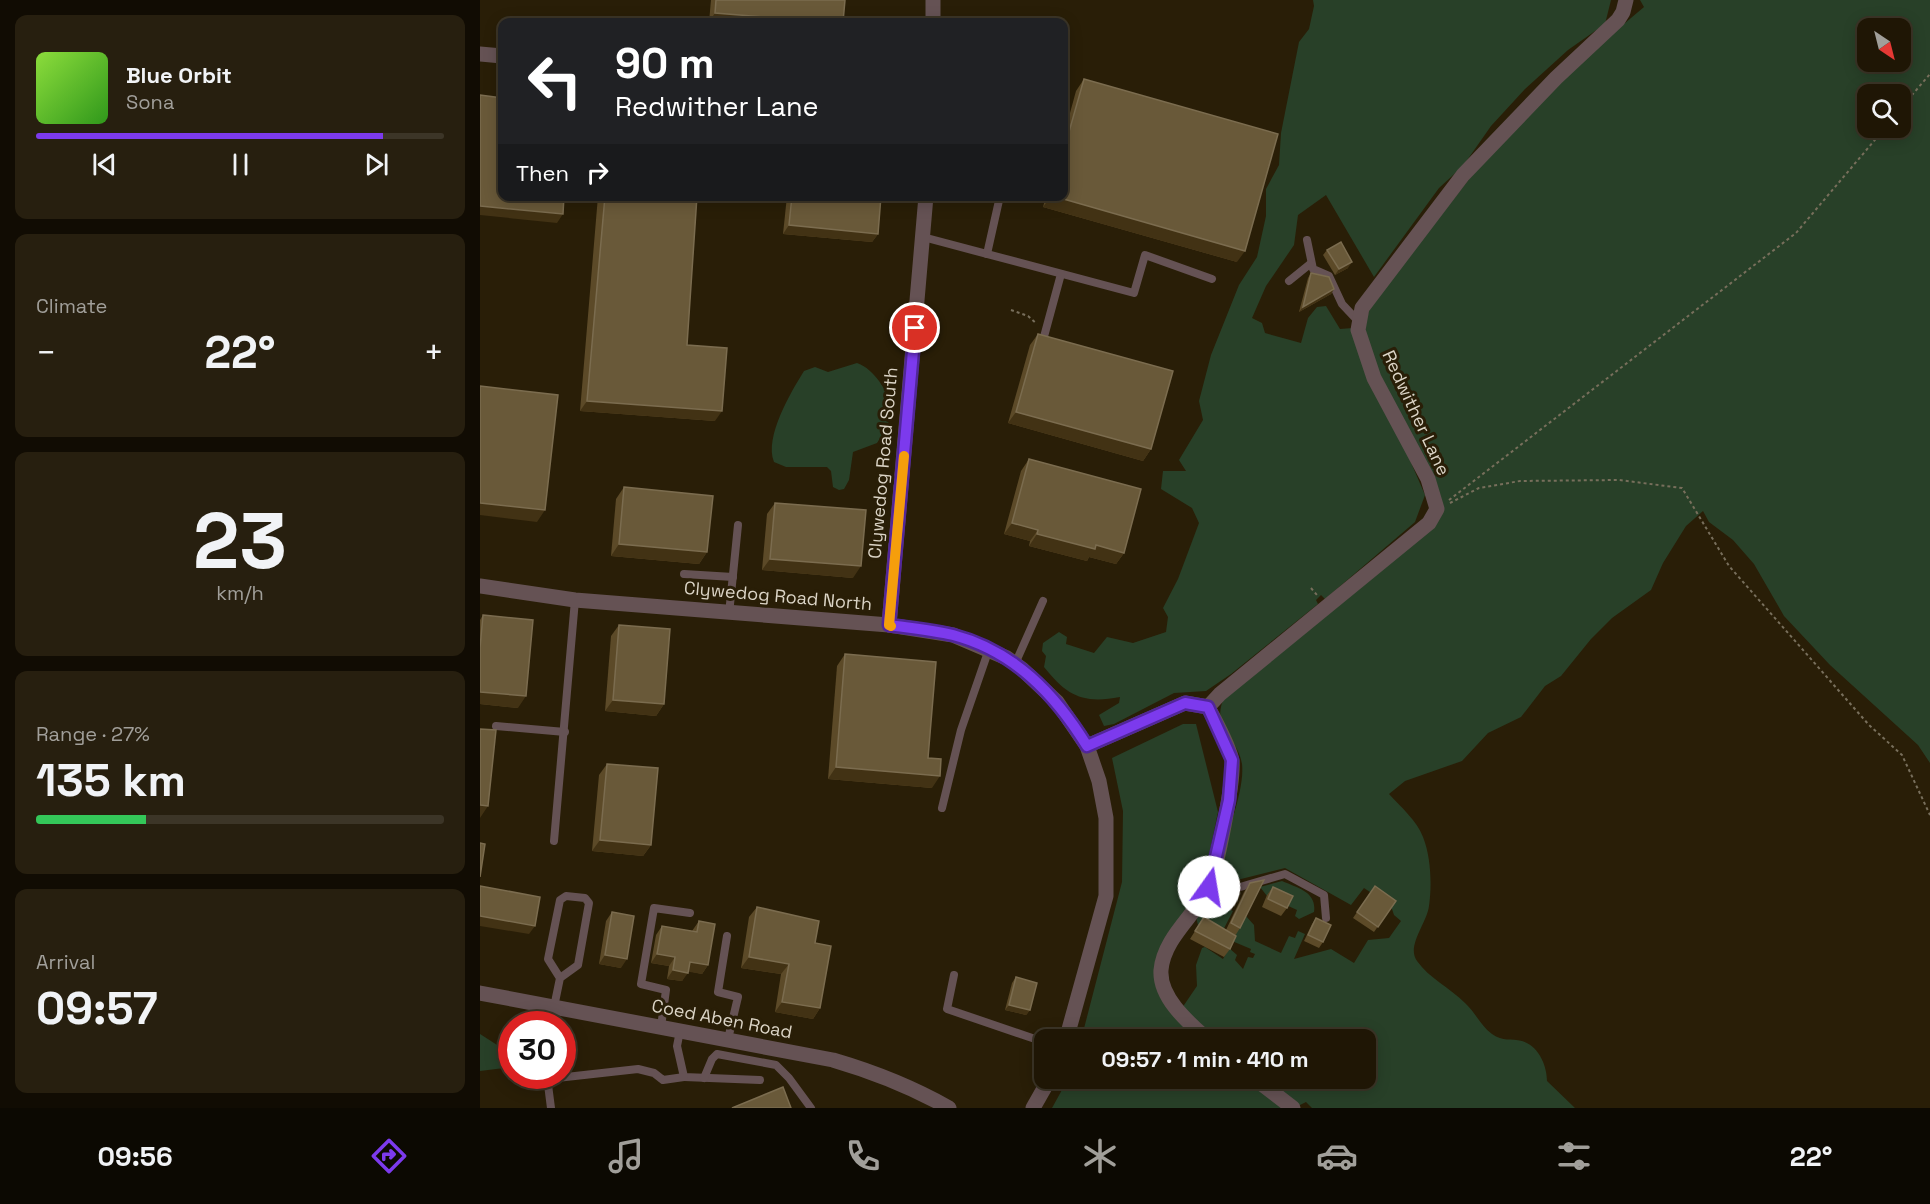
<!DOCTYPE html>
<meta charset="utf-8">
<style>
:root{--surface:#1f1605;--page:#271f0f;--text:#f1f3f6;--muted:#a19f9a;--line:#3c3527;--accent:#7c3aed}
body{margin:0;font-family:"Space Grotesk",sans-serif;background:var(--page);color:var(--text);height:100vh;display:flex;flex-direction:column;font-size:22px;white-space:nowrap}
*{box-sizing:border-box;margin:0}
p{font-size:20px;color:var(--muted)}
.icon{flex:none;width:33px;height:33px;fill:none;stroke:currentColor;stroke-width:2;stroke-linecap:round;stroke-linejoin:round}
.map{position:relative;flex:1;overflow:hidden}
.sheet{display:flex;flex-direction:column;gap:15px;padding:15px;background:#110c03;width:480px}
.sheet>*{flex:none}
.hud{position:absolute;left:18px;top:18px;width:570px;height:183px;border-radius:12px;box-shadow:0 3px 15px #0003,0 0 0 2px var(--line);background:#202124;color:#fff;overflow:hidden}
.needle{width:39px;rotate:145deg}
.fabs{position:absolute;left:1377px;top:18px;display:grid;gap:12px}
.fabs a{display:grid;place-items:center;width:54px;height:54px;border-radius:12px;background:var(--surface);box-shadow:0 3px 15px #0003,0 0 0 2px var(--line);font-size:30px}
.speed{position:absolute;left:18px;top:1011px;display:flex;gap:12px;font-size:30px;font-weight:700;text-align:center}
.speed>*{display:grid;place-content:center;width:78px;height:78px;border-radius:50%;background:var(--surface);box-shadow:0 3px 15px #0003,0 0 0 2px var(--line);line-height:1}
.speed .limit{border:9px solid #d22;background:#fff;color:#111}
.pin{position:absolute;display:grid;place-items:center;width:51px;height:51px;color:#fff;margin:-26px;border:3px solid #fff;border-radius:50%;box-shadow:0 2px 6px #0007}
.me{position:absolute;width:66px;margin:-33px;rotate:13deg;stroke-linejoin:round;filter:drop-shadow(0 0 4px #0008)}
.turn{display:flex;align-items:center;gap:21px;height:126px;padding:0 18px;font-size:27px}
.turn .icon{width:78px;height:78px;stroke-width:2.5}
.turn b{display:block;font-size:42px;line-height:51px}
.then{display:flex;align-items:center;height:57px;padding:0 18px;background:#0003;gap:12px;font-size:22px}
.big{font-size:45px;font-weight:700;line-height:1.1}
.sheet .card{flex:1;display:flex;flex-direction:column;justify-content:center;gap:9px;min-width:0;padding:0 21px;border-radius:12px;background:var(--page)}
.sheet .dial{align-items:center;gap:0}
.dial b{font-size:78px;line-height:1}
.song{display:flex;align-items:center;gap:18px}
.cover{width:72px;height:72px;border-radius:9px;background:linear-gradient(135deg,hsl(90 70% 55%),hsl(110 70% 35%))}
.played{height:6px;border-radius:3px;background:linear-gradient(90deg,var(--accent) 85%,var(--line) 85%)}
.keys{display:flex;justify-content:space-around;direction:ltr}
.heat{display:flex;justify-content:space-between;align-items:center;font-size:33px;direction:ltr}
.charge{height:9px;border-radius:4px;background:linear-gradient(90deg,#34c759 27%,var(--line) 0)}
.trip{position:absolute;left:554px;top:1029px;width:342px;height:60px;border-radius:12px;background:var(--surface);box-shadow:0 3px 15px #0003,0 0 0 2px var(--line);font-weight:700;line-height:60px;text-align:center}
.tabs{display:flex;height:96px;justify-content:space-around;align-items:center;background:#0c0902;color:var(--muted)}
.tabs .icon{width:42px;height:42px}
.tabs .on{color:var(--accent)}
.tabs b{font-size:27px;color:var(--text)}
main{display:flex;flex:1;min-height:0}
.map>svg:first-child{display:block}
.green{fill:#284028;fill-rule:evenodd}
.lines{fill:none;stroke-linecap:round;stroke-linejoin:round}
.path{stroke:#786f5c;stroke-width:2;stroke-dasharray:3 3;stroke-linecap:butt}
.service{stroke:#655254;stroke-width:8}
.minor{stroke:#655254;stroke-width:15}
.tertiary{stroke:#655254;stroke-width:15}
.wall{fill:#5c4a28}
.shaded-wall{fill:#423214}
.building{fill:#695939;stroke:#7b6c4f;stroke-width:1.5}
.route-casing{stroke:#51269a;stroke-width:15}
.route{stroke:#7c3aed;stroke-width:10}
.slow{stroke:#f59e0b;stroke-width:10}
.labels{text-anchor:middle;stroke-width:6;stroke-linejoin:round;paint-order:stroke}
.street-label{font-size:18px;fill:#dbd4c6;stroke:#291e07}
</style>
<main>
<section class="sheet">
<div class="card">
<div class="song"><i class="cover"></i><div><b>Blue Orbit</b><p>Sona</p></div></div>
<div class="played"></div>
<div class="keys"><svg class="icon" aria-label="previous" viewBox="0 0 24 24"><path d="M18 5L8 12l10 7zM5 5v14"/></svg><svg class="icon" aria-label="pause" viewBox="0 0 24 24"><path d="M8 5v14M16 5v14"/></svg><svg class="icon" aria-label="next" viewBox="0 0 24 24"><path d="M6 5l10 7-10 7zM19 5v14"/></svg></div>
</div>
<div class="card"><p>Climate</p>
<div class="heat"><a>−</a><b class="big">22°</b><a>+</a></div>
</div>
<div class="card dial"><b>23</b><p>km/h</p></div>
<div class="card"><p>Range · 27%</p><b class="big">135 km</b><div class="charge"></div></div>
<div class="card"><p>Arrival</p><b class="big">09:57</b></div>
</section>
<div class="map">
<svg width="1450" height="1108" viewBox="0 0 1450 1108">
<rect width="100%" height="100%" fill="#291e07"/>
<g class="green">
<path d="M833,0H1131L1125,24L1088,50L1045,89L1011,126L983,166L959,188L894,277L846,195L818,215L814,245L786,286L772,318L782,323L785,333L821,343L828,318L837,307L846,306L860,329L873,328L945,495L935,522L845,599L841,595L836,600L838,604L751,674L726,691L694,693L634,724L624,726L619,715L639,703L640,697C603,704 587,696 564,667L566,656L562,651L563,643L579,632L587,637L586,644L614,653L627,637L653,643L686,632L688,617L683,608L698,579L719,523L712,508L681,489L683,471H706L699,460L723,420L719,401L731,355L759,285L777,257L786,216V189L799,165L801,133L819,42L829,29L834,6Z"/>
<path d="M1160,0H1450V763L1438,745L1350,665L1304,616L1274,564L1253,540L1229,522L1223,511L1206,526L1183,563L1171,590L1132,618L1111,639L1081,676L1065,686L1041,717L1008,733L982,761L925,781L909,794C921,807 937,821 943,837C951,857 952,885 949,906C947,923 926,946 937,961C949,978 970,988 985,1003C995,1012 1001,1026 1012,1034C1023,1042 1031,1038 1042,1041C1059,1046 1067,1066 1067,1081L1095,1108H832L826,1102L814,1108H572L588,1079L885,1078V1040L737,1039L702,1008L717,986L716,965L722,948L725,947L743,959L749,948L757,955L755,960L763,969L768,957L773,958L775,954L770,952L771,949L752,941L765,915L774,925L775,941L801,953L809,936L815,938L818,931L825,934L814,959L851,949L874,963L888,940L909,938L921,921L914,915L911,906L884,888L871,905L805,868L753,881L743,876L739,863C746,836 765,790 762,764C758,737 729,727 745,696L960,513L899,377L883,327L892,303L1001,164L1087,72L1164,7ZM1388,28H1420V62H1388ZM1388,94H1420V128H1388Z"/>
<path d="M377,363C387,367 392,372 399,381C416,406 414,418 397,443L373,452L369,480L364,489L359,490L353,487L351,471L347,467H306L294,462C284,437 311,392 324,371L335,367L348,372Z"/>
<path d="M703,724H716L738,812L723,884L675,971L721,1039L601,1040L642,882L643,811L632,758Z"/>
<path d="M802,881C818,888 837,892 834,912L819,919L815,916L817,910L787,896L780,887Z"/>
<path d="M738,899L741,905L753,911L739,938L718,925L716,917Z"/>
<path d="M0,1034L31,1054V1067L0,1071Z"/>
</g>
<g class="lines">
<g class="path">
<path d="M1420,109L1450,74"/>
<path d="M531,310L548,316L557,324"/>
<path d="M969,500L1316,233L1405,128"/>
<path d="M970,503L999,488L1040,481L1139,480L1202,488L1249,566L1389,725L1422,755L1450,815"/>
<path d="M831,588L837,595"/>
</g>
<g class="service">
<path d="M443,237L654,293L665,255L732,279"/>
<path d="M827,240L833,269L849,276L862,304L879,322"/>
<path d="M507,254L520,196"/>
<path d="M809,281L830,264"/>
<path d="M562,344L581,274"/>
<path d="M204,574L253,577"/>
<path d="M249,614L258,525"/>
<path d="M535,664L563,601"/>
<path d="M16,726L85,732"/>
<path d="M462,808L481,730L509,649"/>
<path d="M74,841L95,600"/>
<path d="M729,887L743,892L805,874L844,895L846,918"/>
<path d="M247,936L238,992L258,997L248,1039"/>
<path d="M474,975L467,1009L564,1042"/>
<path d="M74,1007L80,978L98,965L109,903L105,898L86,896L80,900L68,959L80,978"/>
<path d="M61,1024L64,1005"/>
<path d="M181,1027L186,990L161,984L174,908L210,913"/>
<path d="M200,1031L197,1046L204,1077L280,1080"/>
<path d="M67,1077L71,1108"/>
<path d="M224,1078L232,1059L237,1054L296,1065L309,1078L331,1108"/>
<path d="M68,1079L158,1069L174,1073L183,1080L204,1077"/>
</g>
<g class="minor">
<path d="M0,54L22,56"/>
<path d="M0,586L95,600L409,625"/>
<path d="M607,746L705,703L728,707L740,694L949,523L957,509L948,479L894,378L878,330L882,308L983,175L1076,78L1138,20L1143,12L1146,0"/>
<path d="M728,1040C709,1023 679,998 681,970C684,937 716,915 729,887C737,867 754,782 752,761C750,747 735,721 728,707"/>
<path d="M774,1078L813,1108"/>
</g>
<g class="tertiary">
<path d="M453,0V22"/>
<path d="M446,196L409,625L473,635L527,658L542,669L577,702L607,746L619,781L626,818V896L586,1040"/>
<path d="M0,993L353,1060C394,1072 432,1087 469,1108"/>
<path d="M553,1108L570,1078"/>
</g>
</g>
<g class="wall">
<path d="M231,0H365L229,22Z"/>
<path d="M604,79L757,262L563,207L566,196H584V135L596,91Z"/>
<path d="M118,196H217L207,345L235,421L100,411Z"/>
<path d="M307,196H401L398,234L392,242L303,234Z"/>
<path d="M847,250L868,268L855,275L843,255Z"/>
<path d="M831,273L854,289L851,294L819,312L828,278Z"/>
<path d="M558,334L671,449L663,461L528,423L550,345Z"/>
<path d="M549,459L644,553L636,564L609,557L607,561L549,546L550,541L524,534L541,471Z"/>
<path d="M144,487L227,552L219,564L131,556L136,499Z"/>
<path d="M295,503L373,578L282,570L287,514Z"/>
<path d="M3,615L38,708L0,704V620Z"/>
<path d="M139,625L184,704L176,716L125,711L131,636Z"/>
<path d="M365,654L452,788L348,779L357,666Z"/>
<path d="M127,764L171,845L163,856L112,851L119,775Z"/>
<path d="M770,883L760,928L755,936L750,949L744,957L710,939L724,917L746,930L764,892Z"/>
<path d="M895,886L916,901L894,932L873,918Z"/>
<path d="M793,887L807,908L801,916L782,907L787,895Z"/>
<path d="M277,907L335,943L340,1008L333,1019L295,1012L301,974L261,968L269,917Z"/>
<path d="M132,912L141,968L119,964L126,921Z"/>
<path d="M836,918L843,942L839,948L824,941L832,924Z"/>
<path d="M219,921L228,965L222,974L208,971L202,981L187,979L189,966L171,963L176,935L182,926L212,931Z"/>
<path d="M536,977L550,1010L546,1015L525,1010L532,983Z"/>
</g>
<g class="shaded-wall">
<path d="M235,13L347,22H229Z"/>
<path d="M571,196H573L765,251L757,262L563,207Z"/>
<path d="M0,206L83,214L77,223L0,215Z"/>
<path d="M309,225L398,234L392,242L303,234Z"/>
<path d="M872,262L868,268L855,275L859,269Z"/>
<path d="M854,289L851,294L819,312L823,307Z"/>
<path d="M107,401L242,411L235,421L100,411Z"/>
<path d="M536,412L671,449L663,461L528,423Z"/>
<path d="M0,503L65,510L57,522L0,515Z"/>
<path d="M532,523L558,530L550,541L524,534Z"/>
<path d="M557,534L616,545L644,553L636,564L609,557L607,561L549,546Z"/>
<path d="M139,544L227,552L219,564L131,556Z"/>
<path d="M290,559L381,566L373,578L282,570Z"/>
<path d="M0,692L46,696L38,708L0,704Z"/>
<path d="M133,700L184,704L176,716L125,711Z"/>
<path d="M356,767L460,776L452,788L348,779Z"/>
<path d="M0,805L8,806L0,818Z"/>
<path d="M120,840L171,845L163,856L112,851Z"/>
<path d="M0,916L55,926L49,934L0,926Z"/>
<path d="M177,954L195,957L189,966L171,963Z"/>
<path d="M125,955L147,959L141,968L119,964Z"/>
<path d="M269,957L309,964L301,974L261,968Z"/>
<path d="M210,962L228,965L222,974L204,971Z"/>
<path d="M193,970L208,973L202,981L187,979Z"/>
<path d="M302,1002L340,1008L333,1019L295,1012Z"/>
<path d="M529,1005L550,1010L546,1015L525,1010Z"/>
</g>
<g class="building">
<path d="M236,0H365L363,22H347L235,13Z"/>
<path d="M604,79L798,134L765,251L573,196H584V146H585Z"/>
<path d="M0,95L22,98V196H84L83,214L0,206Z"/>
<path d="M125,196H217L207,345L247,348L242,411L107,401Z"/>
<path d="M312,196H401L398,234L309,225Z"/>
<path d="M861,242L872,262L859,269L847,250Z"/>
<path d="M831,273L849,277L854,289L823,307Z"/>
<path d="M558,334L693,371L671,449L536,412Z"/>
<path d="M0,386L78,395L65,510L0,503Z"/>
<path d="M549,459L661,489L644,553L616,545L615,549L557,534L558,530L532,523Z"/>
<path d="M144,487L233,496L227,552L139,544Z"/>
<path d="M295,503L386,510L381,566L290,559Z"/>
<path d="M3,615L53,620L46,696L0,692V648Z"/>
<path d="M139,625L190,629L184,704L133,700Z"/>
<path d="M365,654L456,662L448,758L461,759L460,776L356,767Z"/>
<path d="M0,729L16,730L8,806L0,805Z"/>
<path d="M127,764L178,768L171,845L120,840Z"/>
<path d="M0,843L5,844L0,877Z"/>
<path d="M784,880L760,928L751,923L770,883Z"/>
<path d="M0,886L60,897L55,926L0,916Z"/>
<path d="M895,886L916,901L898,927L877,912Z"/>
<path d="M793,887L813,896L807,908L788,899Z"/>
<path d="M277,907L339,921L335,943L351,946L340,1008L302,1002L309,964L269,957Z"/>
<path d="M132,912L154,916L147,959L125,955Z"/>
<path d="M724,917L756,936L750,949L715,931Z"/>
<path d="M836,918L851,925L843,942L828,935Z"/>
<path d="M219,921L235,924L228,965L210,962L208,973L193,970L195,957L177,954L182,926L217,932Z"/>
<path d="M536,977L557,983L550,1010L529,1005Z"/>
<path d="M303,1087L311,1108H252Z"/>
</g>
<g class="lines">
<defs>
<path id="route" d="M435,328L409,625C430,628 452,630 473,635C534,651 575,694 607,746L705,703L728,707L752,760L749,800L729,887"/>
</defs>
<use href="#route" class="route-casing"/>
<use href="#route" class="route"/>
<path class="slow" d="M411,626L409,625L424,456"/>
</g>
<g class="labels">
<g class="street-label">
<text transform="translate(936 413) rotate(65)" y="6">Redwither Lane</text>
<text transform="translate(403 463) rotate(-85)" y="6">Clywedog Road South</text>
<text transform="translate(298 596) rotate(5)" y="6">Clywedog Road North</text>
<text transform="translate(242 1019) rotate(11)" y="6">Coed Aben Road</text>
</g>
</g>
</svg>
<div class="fabs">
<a><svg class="needle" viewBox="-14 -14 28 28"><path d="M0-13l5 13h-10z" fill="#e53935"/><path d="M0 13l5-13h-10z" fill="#a19f9a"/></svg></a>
<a><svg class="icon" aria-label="search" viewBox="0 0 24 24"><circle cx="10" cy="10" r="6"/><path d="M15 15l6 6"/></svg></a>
</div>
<div class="speed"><div class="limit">30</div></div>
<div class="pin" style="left:435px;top:328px;background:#d93025"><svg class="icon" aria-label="arrive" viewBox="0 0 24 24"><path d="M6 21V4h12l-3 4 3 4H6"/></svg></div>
<svg class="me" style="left:729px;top:887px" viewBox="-20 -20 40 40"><circle r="19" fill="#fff"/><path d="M0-13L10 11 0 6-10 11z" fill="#7c3aed"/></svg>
<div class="trip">09:57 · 1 min · 410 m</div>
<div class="hud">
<div class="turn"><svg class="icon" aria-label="left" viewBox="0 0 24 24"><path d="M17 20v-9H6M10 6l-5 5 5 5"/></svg><div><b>90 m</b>Redwither Lane</div></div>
<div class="then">Then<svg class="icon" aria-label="right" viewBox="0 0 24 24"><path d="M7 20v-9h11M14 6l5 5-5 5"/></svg></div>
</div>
</div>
</main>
<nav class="tabs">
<b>09:56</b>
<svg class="icon on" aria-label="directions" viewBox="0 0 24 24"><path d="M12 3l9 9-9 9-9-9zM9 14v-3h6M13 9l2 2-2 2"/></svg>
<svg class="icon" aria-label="music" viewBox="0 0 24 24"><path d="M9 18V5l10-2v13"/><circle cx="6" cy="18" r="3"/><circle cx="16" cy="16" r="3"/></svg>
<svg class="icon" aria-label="phone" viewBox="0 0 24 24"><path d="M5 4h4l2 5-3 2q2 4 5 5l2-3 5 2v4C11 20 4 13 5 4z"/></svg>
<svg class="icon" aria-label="climate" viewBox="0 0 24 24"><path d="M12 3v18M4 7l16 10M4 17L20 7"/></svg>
<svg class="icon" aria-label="car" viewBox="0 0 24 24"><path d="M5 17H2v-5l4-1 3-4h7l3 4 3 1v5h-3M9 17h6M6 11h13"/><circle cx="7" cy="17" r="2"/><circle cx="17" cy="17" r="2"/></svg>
<svg class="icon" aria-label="filters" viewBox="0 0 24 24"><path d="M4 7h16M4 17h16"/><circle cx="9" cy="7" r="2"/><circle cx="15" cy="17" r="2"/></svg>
<b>22°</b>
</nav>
